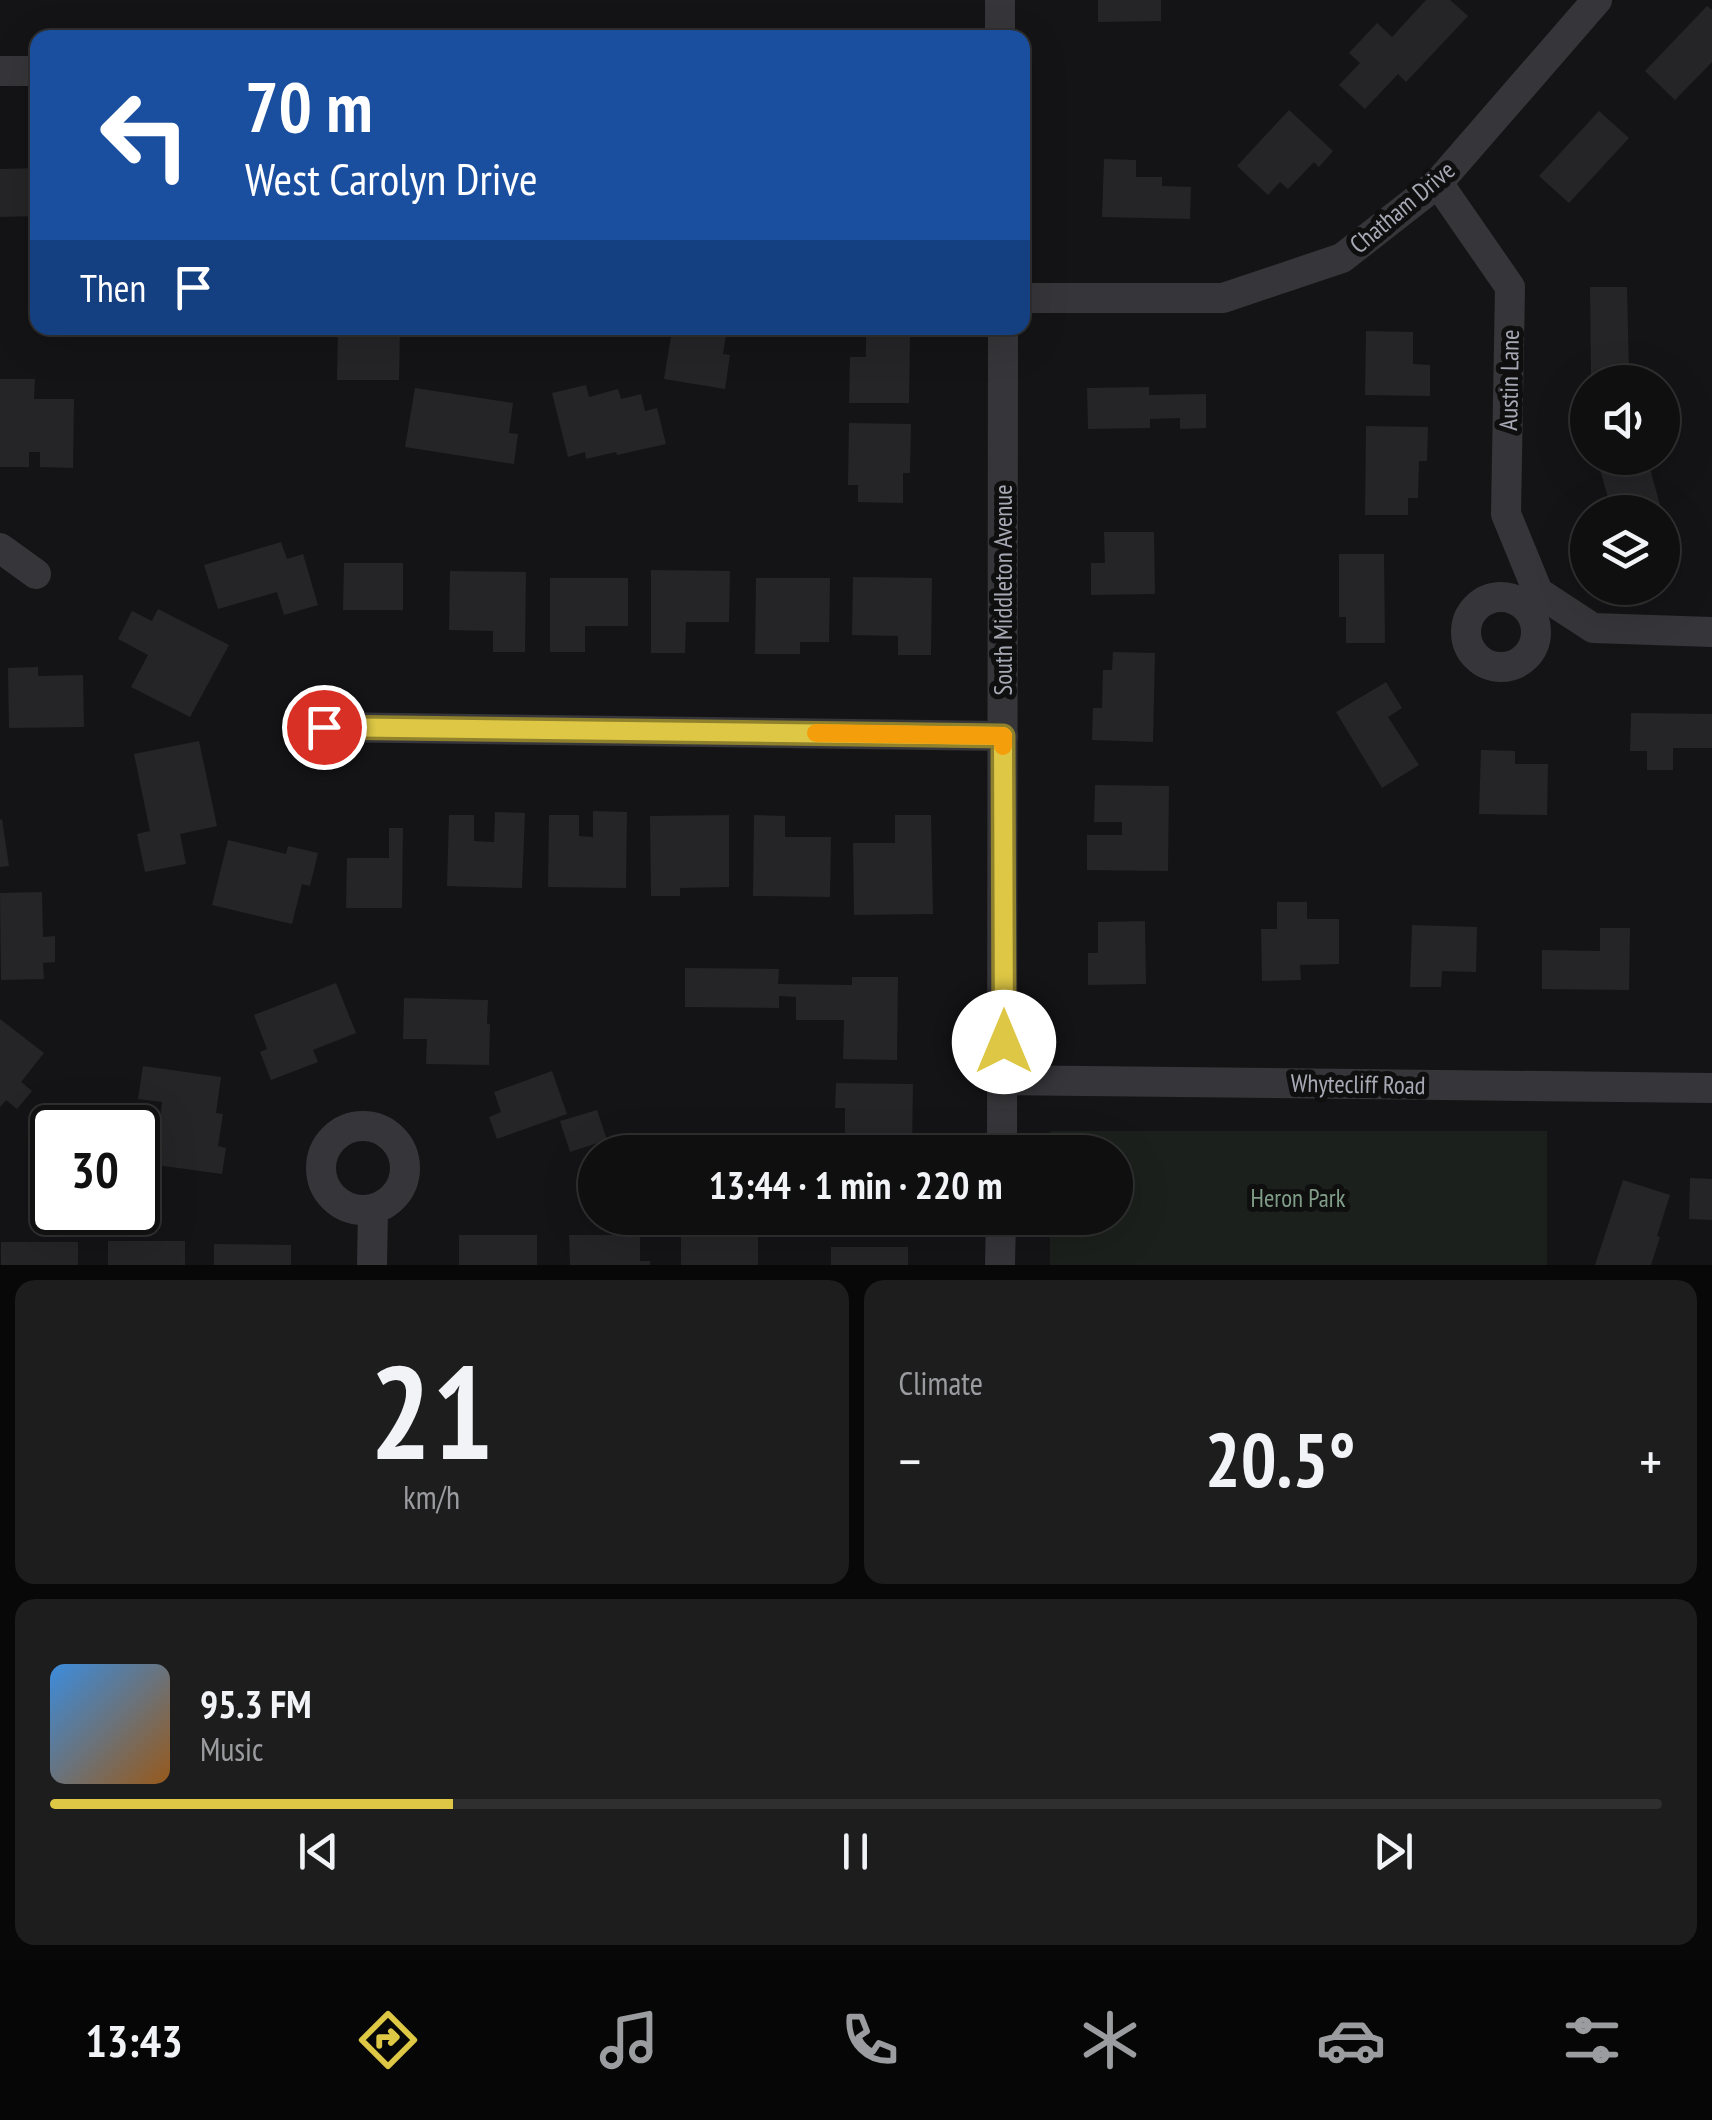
<!DOCTYPE html>
<meta charset="utf-8">
<style>
:root{--surface:#0f0f10;--page:#1d1d1e;--text:#f1f3f6;--muted:#9b9c9f;--line:#2f2f30;--accent:#ddc745}
body{margin:0;font-family:"PT Sans Narrow",sans-serif;background:var(--page);color:var(--text);height:100vh;display:flex;flex-direction:column;font-size:38px;white-space:nowrap}
*{box-sizing:border-box;margin:0}
p{font-size:32px;color:var(--muted)}
.icon{flex:none;width:55px;height:55px;fill:none;stroke:currentColor;stroke-width:2;stroke-linecap:round;stroke-linejoin:round}
.map{position:relative;height:1265px;overflow:hidden}
.sheet{display:flex;flex-direction:column;gap:15px;padding:15px;background:#080809;flex:1}
.sheet>*{flex:none}
.top-card{position:absolute;left:30px;top:30px;width:1000px;height:305px;border-radius:20px;box-shadow:0 10px 40px #0002,0 0 0 2px var(--line);background:#1a4fa0;color:#fff;overflow:hidden}
.controls{position:absolute;left:1570px;top:365px;display:grid;gap:20px}
.controls a{display:grid;place-items:center;width:110px;height:110px;border-radius:50%;background:var(--surface);box-shadow:0 10px 40px #0002,0 0 0 2px var(--line);font-size:50px}
.speed{position:absolute;left:30px;top:1105px;display:flex;gap:20px;font-size:50px;font-weight:700;text-align:center}
.speed>*{display:grid;place-content:center;width:130px;height:130px;border-radius:50%;background:var(--surface);box-shadow:0 10px 40px #0002,0 0 0 2px var(--line);line-height:1}
.speed .limit{border:5px solid #111;border-radius:15px;background:#fff;color:#111}
.pin{position:absolute;display:grid;place-items:center;width:85px;height:85px;color:#fff;margin:-42px;border:5px solid #fff;border-radius:50%;box-shadow:0 2px 10px #0007}
.me{position:absolute;width:110px;margin:-55px;rotate:0deg;stroke-linejoin:round;filter:drop-shadow(0 0 8px #0008)}
.turn{display:flex;align-items:center;gap:35px;height:210px;padding:0 50px;font-size:45px}
.turn .icon{width:130px;height:130px;stroke-width:2.5}
.turn b{display:block;font-size:70px;line-height:85px}
.then{display:flex;align-items:center;height:95px;padding:0 50px;background:#0003;gap:20px;font-size:38px}
.big{font-size:75px;font-weight:600;line-height:1.1}
.sheet .card{flex:1;display:flex;flex-direction:column;justify-content:center;gap:15px;min-width:0;padding:0 35px;border-radius:20px;background:var(--page)}
.sheet .dial{align-items:center;gap:0}
.dial b{font-size:130px;line-height:1}
.song{display:flex;align-items:center;gap:30px}
.cover{width:120px;height:120px;border-radius:15px;background:linear-gradient(135deg,hsl(210 70% 55%),hsl(30 70% 35%))}
.played{height:10px;border-radius:5px;background:linear-gradient(90deg,var(--accent) 25%,var(--line) 25%)}
.keys{display:flex;justify-content:space-around;direction:ltr}
.heat{display:flex;justify-content:space-between;align-items:center;font-size:55px;direction:ltr}
.sheet .tiles{flex:1;display:grid;gap:15px;grid-template-columns:1fr 1fr}
.card:last-child{grid-column:span 2}
.trip{position:absolute;left:578px;top:1135px;width:555px;height:100px;border-radius:50px;background:var(--surface);box-shadow:0 10px 40px #0002,0 0 0 2px var(--line);font-weight:600;line-height:100px;text-align:center}
.menu{display:flex;height:160px;justify-content:space-around;align-items:center;background:#060606;color:var(--muted)}
.menu .icon{width:70px;height:70px}
.menu .current{color:var(--accent)}
.menu b{font-size:45px;color:var(--text)}
.map>svg:first-child{display:block}
.green{fill:#1b201c}
.building{fill:#252426}
.lines{fill:none;stroke-linecap:round;stroke-linejoin:round}
.minor{stroke:#36363a;stroke-width:30}
.route-casing{stroke:#90812d;stroke-width:25}
.route{stroke:#ddc745;stroke-width:18}
.slow{stroke:#f59e0b;stroke-width:18}
.labels{text-anchor:middle;stroke-width:10;stroke-linejoin:round;paint-order:stroke}
.street-label{font-size:25px;fill:#a7a9b4;stroke:#0f0f10}
.park-label{font-size:25px;fill:#809d88;stroke:#0f0f10}
</style>
<div class="map">
<svg width="1712" height="1265" viewBox="0 0 1712 1265">
<rect width="100%" height="100%" fill="#141416"/>
<path class="green" d="M1050,1131H1547V1265H1050V1218H1115V1152H1050Z"/>
<g class="building">
<path d="M1098,0H1161V21L1098,22Z"/>
<path d="M1426,0H1450L1468,16L1406,82L1398,74L1365,109L1339,85L1360,63L1349,53L1377,23L1392,37Z"/>
<path d="M1707,6L1712,10V62L1675,100L1645,71Z"/>
<path d="M1289,110L1333,151L1319,167L1314,162L1288,189L1280,182L1268,195L1237,166Z"/>
<path d="M1599,111L1629,138L1569,203L1539,176Z"/>
<path d="M1104,159L1136,160V177H1162V186L1191,187L1190,219L1102,217Z"/>
<path d="M38,168V216L0,217V169Z"/>
<path d="M1590,287H1627L1629,374H1591Z"/>
<path d="M338,328H400L399,380H337Z"/>
<path d="M665,328H727L723,354L730,355L725,389L664,379L671,336L663,335Z"/>
<path d="M866,328H910L909,403H849L850,357H866Z"/>
<path d="M1366,331L1413,332V364L1430,365V396L1365,395Z"/>
<path d="M0,379H35L34,399H74L73,468L40,467V452H29V467H0Z"/>
<path d="M586,385L589,397L618,389L621,399L641,394L645,411L657,408L666,444L617,455L616,452L586,459L585,452L568,457L552,393Z"/>
<path d="M1149,387V395L1206,394V428L1180,429V418L1150,419V428L1088,429L1087,388Z"/>
<path d="M415,388L513,403L509,433L518,434L514,464L405,447Z"/>
<path d="M849,423L911,424L910,473H903V503L858,502V485H848Z"/>
<path d="M1366,426L1428,427L1427,461H1419L1418,498H1408V515H1365Z"/>
<path d="M1613,458H1647L1662,512H1612L1598,462Z"/>
<path d="M1104,532H1154L1155,594L1091,595V563H1105Z"/>
<path d="M281,542L287,559L303,554L318,605L284,615L277,592L218,609L204,565Z"/>
<path d="M1339,554H1384L1385,643H1346V617H1339Z"/>
<path d="M344,563H403V610H343Z"/>
<path d="M651,570L730,571L729,622H686L685,653H651Z"/>
<path d="M450,571L526,572L525,652H493V631L449,630Z"/>
<path d="M853,577L932,578L931,655H898V636L852,635Z"/>
<path d="M550,578H628V626H585V652H550Z"/>
<path d="M756,578H830L829,642H800V654H755Z"/>
<path d="M158,609L229,645L190,717L131,687L148,655L118,639L132,611L152,621Z"/>
<path d="M1113,652L1155,653L1153,742L1092,740L1093,708H1102L1103,670H1112Z"/>
<path d="M38,667V676L83,675L84,727L9,728L8,668Z"/>
<path d="M1386,682L1402,708L1388,717L1419,765L1382,788L1336,712Z"/>
<path d="M1631,713L1712,714V748H1673V770H1647V751H1630Z"/>
<path d="M199,741L217,826L180,834L186,864L145,872L137,834L150,831L134,754Z"/>
<path d="M1481,750L1515,751V764H1548L1547,815L1479,814Z"/>
<path d="M1095,785L1169,786L1168,871L1087,870V835H1122V822H1094Z"/>
<path d="M593,811L627,812L626,888L548,887L549,815H579V836L593,837Z"/>
<path d="M495,812L525,813L522,888L447,886L449,815H474V841L494,842Z"/>
<path d="M729,815V887L680,888V896H651L650,816Z"/>
<path d="M754,815L785,816V837H831L830,897L753,896Z"/>
<path d="M895,815H931L933,914L854,915L853,843H895Z"/>
<path d="M2,819L9,866L0,867V820Z"/>
<path d="M389,828H403L402,908H346L347,858H389Z"/>
<path d="M228,840L286,854L288,846L318,853L310,886L302,884L292,924L212,905Z"/>
<path d="M42,892L43,937L55,936V962L43,963L44,979L1,980L0,893Z"/>
<path d="M1277,902H1307V919H1339V964L1300,965L1301,980L1262,981L1261,929H1277Z"/>
<path d="M1145,921L1146,984L1088,985V953H1098V922Z"/>
<path d="M1412,925L1477,927L1476,972L1442,971L1441,987H1410Z"/>
<path d="M1600,928H1630L1629,990L1542,989V950L1600,951Z"/>
<path d="M685,968L779,969L778,984L852,985V977H898L897,1060L843,1059L844,1020H796V997L779,996V1008L685,1007Z"/>
<path d="M336,983L356,1033L313,1050L318,1062L271,1080L260,1052L267,1049L254,1015Z"/>
<path d="M404,998L488,1000L487,1024H490L489,1065L426,1064L427,1039H403Z"/>
<path d="M0,1019L44,1053L21,1082L32,1091L17,1109L6,1100L0,1107Z"/>
<path d="M143,1066L221,1077L216,1113L223,1114L218,1146L226,1148L222,1174L156,1165L162,1102L138,1099Z"/>
<path d="M552,1071L567,1114L497,1139L489,1117L501,1112L494,1092Z"/>
<path d="M836,1083L913,1084L912,1152H855V1133H845V1108H835Z"/>
<path d="M597,1110L607,1140L570,1152L560,1121Z"/>
<path d="M1690,1178L1712,1179V1220L1689,1219Z"/>
<path d="M1623,1180L1670,1195L1657,1236L1660,1237L1651,1265H1595Z"/>
<path d="M681,1230L758,1231V1265H681Z"/>
<rect x="459" y="1235" width="78" height="30"/>
<path d="M569,1235H640V1261H650V1265H570Z"/>
<rect x="108" y="1241" width="77" height="24"/>
<rect x="1" y="1242" width="77" height="23"/>
<path d="M214,1244L291,1245V1265H214Z"/>
<rect x="831" y="1247" width="77" height="18"/>
</g>
<g class="lines">
<g class="minor">
<path d="M1000,0V38"/>
<path d="M0,71H38"/>
<path d="M1438,183L1510,287L1506,514L1538,592L1593,628L1712,632"/>
<path d="M1022,298H1223L1342,258L1438,183L1597,0"/>
<path d="M0,548L36,574"/>
<circle cx="1501" cy="632" r="35"/>
<path d="M325,727L1003,736"/>
<path d="M1004,1080L1712,1088"/>
<circle cx="363" cy="1168" r="42"/>
<path d="M1002,1152L1003,328"/>
<path d="M372,1265L373,1210"/>
<path d="M1000,1265L1001,1218"/>
</g>
</g>
<g class="lines">
<defs>
<path id="route" d="M324,727L1003,736L1004,1042"/>
</defs>
<use href="#route" class="route-casing"/>
<use href="#route" class="route"/>
<path class="slow" d="M816,733L1003,736V746"/>
</g>
<g class="labels">
<g class="street-label">
<text transform="translate(1402 207) rotate(-40)" y="9">Chatham Drive</text>
<text transform="translate(1509 380) rotate(-89)" y="9">Austin Lane</text>
<text transform="translate(1003 590) rotate(-90)" y="9">South Middleton Avenue</text>
<text transform="translate(1358 1084) rotate(1)" y="9">Whytecliff Road</text>
</g>
<g class="park-label">
<text x="1298" y="1207">Heron Park</text>
</g>
</g>
</svg>
<div class="controls">
<a><svg class="icon" aria-label="sound" viewBox="0 0 24 24"><path d="M4 9h4l5-4v14l-5-4H4zM17 9q2 3 0 6"/></svg></a>
<a><svg class="icon" aria-label="layers" viewBox="0 0 24 24"><path d="M12 4l9 5-9 5-9-5zM3 14l9 5 9-5"/></svg></a>
</div>
<div class="speed"><div class="limit">30</div></div>
<div class="pin" style="left:324px;top:727px;background:#d93025"><svg class="icon" aria-label="arrive" viewBox="0 0 24 24"><path d="M6 21V4h12l-3 4 3 4H6"/></svg></div>
<svg class="me" style="left:1004px;top:1042px" viewBox="-20 -20 40 40"><circle r="19" fill="#fff"/><path d="M0-13L10 11 0 6-10 11z" fill="#ddc745"/></svg>
<div class="trip">13:44 · 1 min · 220 m</div>
<div class="top-card">
<div class="turn"><svg class="icon" aria-label="left" viewBox="0 0 24 24"><path d="M17 20v-9H6M10 6l-5 5 5 5"/></svg><div><b>70 m</b>West Carolyn Drive</div></div>
<div class="then">Then<svg class="icon" aria-label="arrive" viewBox="0 0 24 24"><path d="M6 21V4h12l-3 4 3 4H6"/></svg></div>
</div>
</div>
<section class="sheet">
<div class="tiles">
<div class="card dial"><b>21</b><p>km/h</p></div>
<div class="card"><p>Climate</p>
<div class="heat"><a>−</a><b class="big">20.5°</b><a>+</a></div>
</div>
<div class="card">
<div class="song"><i class="cover"></i><div><b>95.3 FM</b><p>Music</p></div></div>
<div class="played"></div>
<div class="keys"><svg class="icon" aria-label="previous" viewBox="0 0 24 24"><path d="M18 5L8 12l10 7zM5 5v14"/></svg><svg class="icon" aria-label="pause" viewBox="0 0 24 24"><path d="M8 5v14M16 5v14"/></svg><svg class="icon" aria-label="next" viewBox="0 0 24 24"><path d="M6 5l10 7-10 7zM19 5v14"/></svg></div>
</div>
</div>
</section>
<nav class="menu">
<b>13:43</b>
<svg class="icon current" aria-label="directions" viewBox="0 0 24 24"><path d="M12 3l9 9-9 9-9-9zM9 14v-3h6M13 9l2 2-2 2"/></svg>
<svg class="icon" aria-label="music" viewBox="0 0 24 24"><path d="M9 18V5l10-2v13"/><circle cx="6" cy="18" r="3"/><circle cx="16" cy="16" r="3"/></svg>
<svg class="icon" aria-label="phone" viewBox="0 0 24 24"><path d="M5 4h4l2 5-3 2q2 4 5 5l2-3 5 2v4C11 20 4 13 5 4z"/></svg>
<svg class="icon" aria-label="climate" viewBox="0 0 24 24"><path d="M12 3v18M4 7l16 10M4 17L20 7"/></svg>
<svg class="icon" aria-label="car" viewBox="0 0 24 24"><path d="M5 17H2v-5l4-1 3-4h7l3 4 3 1v5h-3M9 17h6M6 11h13"/><circle cx="7" cy="17" r="2"/><circle cx="17" cy="17" r="2"/></svg>
<svg class="icon" aria-label="filters" viewBox="0 0 24 24"><path d="M4 7h16M4 17h16"/><circle cx="9" cy="7" r="2"/><circle cx="15" cy="17" r="2"/></svg>
</nav>
